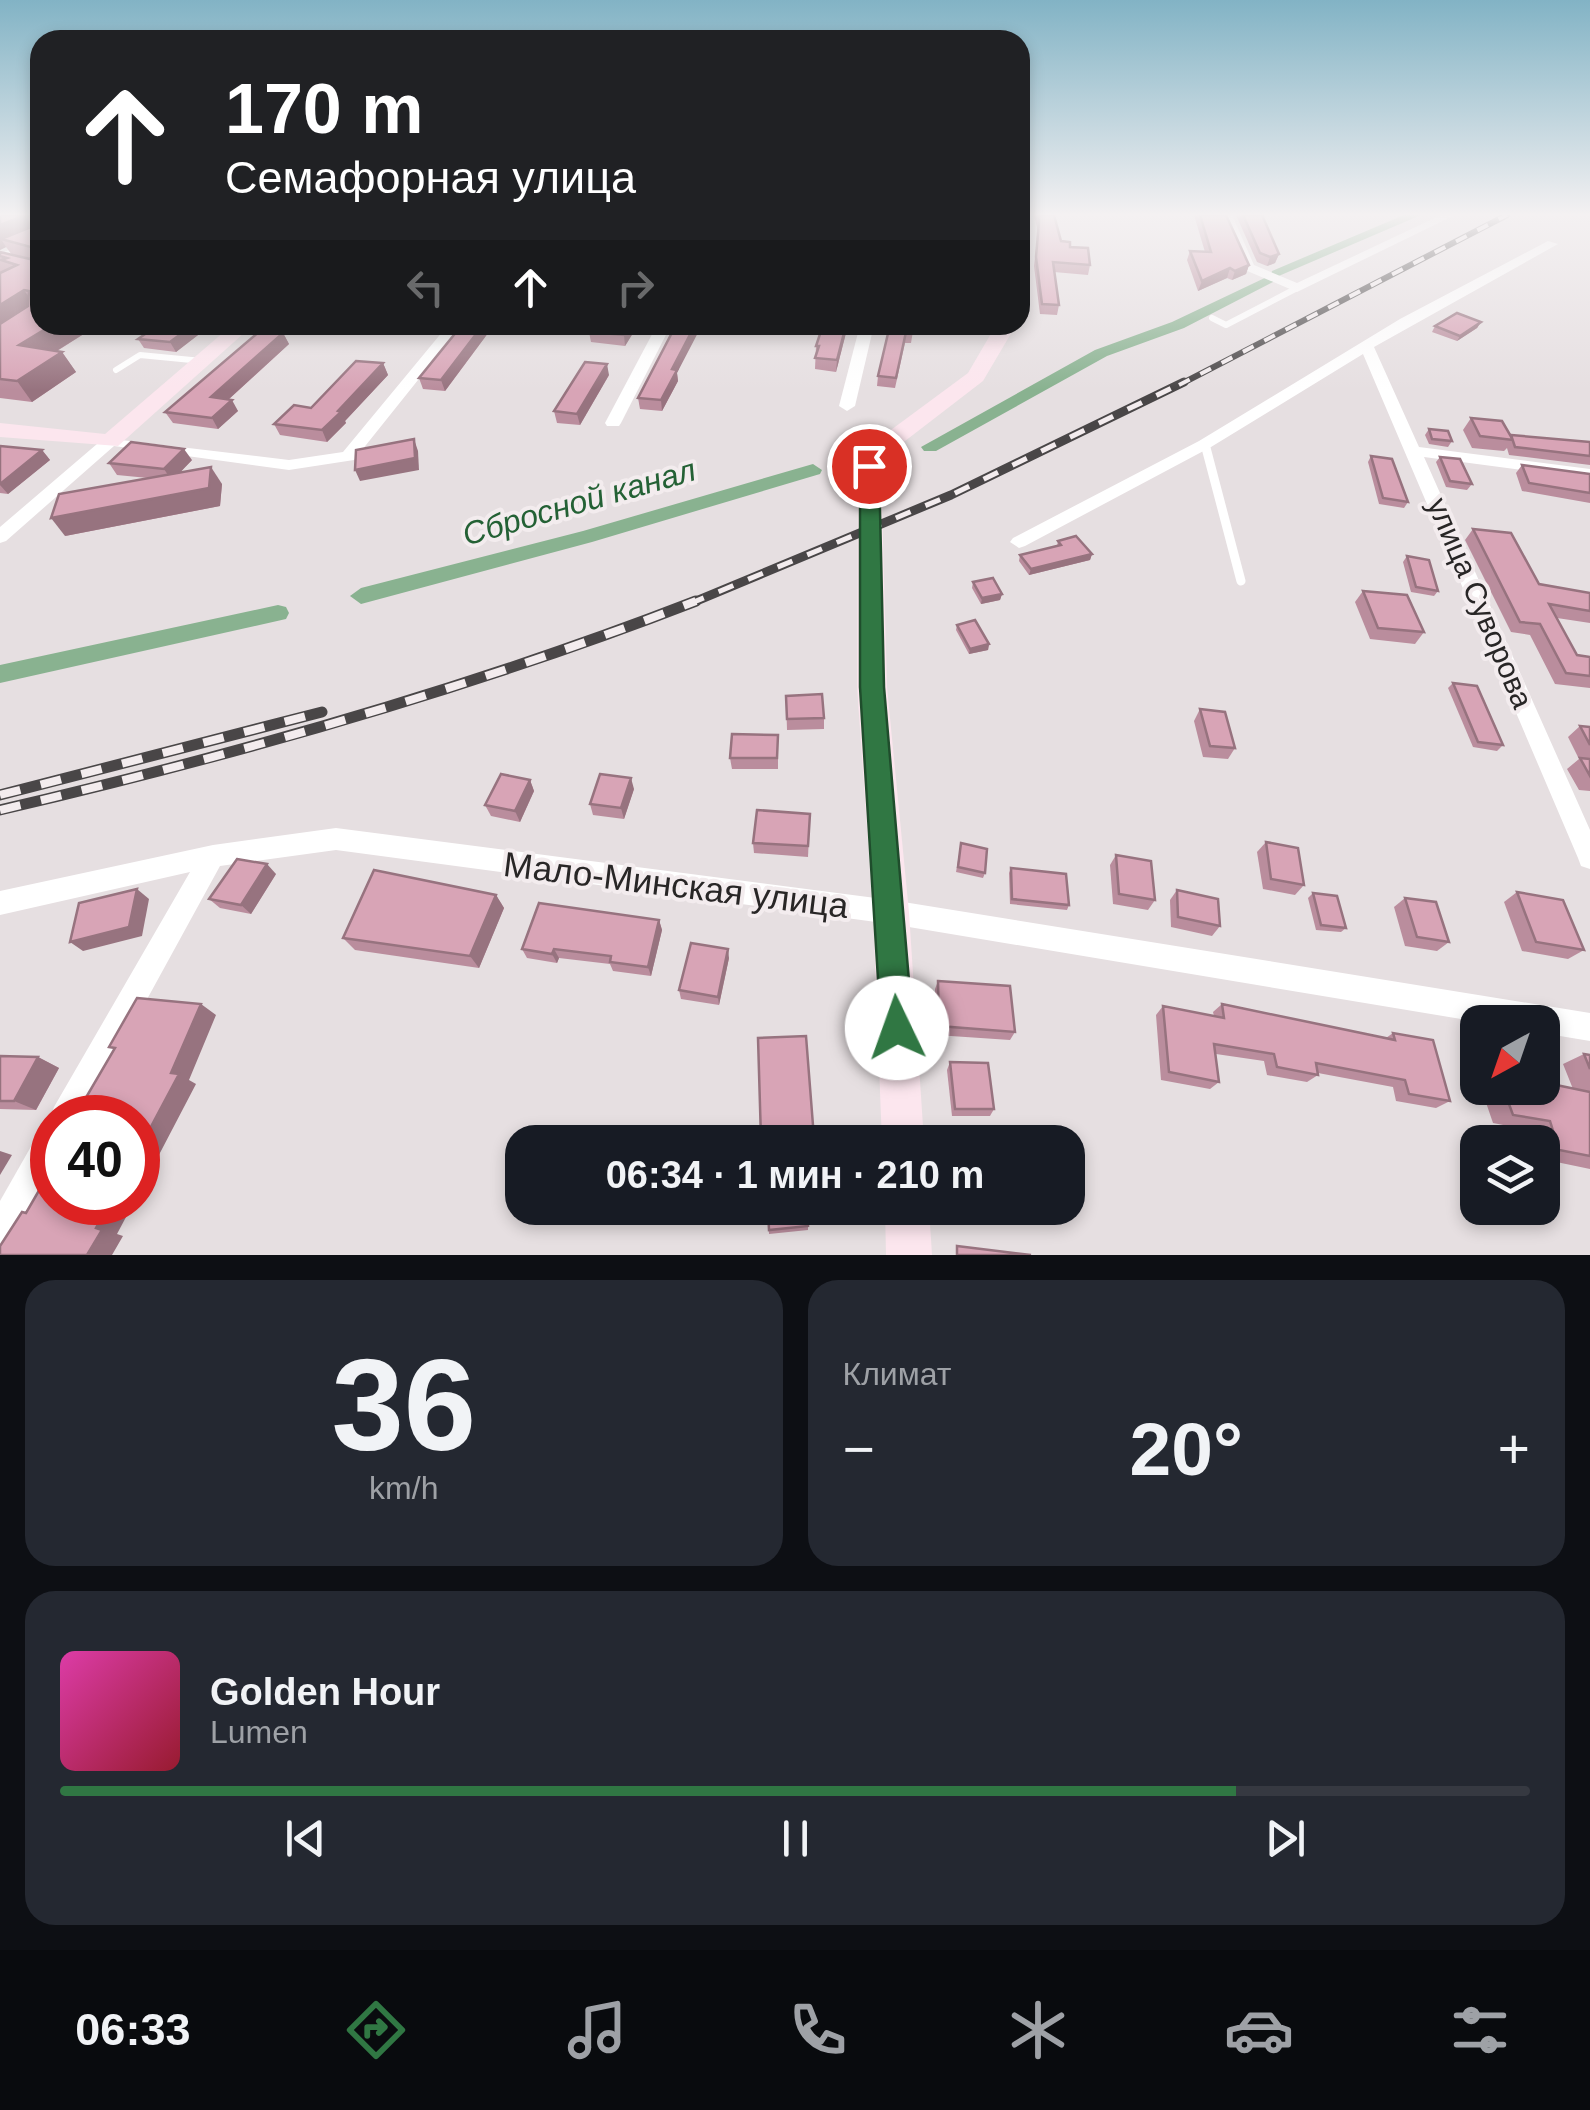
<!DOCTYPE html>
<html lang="ru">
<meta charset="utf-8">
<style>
:root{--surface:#171b24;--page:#242831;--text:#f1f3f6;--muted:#9ea1a6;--line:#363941;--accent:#307743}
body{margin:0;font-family:Arial,sans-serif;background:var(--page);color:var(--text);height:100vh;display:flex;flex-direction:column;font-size:38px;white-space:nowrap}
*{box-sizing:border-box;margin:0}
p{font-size:32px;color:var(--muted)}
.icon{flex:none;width:55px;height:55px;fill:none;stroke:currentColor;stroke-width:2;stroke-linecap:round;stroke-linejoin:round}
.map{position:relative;height:1255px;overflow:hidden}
.side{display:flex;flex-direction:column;gap:25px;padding:25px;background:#0d0f14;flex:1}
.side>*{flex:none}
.guide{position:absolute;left:30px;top:30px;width:1000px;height:305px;border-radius:30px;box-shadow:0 5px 15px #0003;background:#202124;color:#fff;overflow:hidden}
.needle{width:65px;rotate:220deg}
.tools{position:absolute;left:1460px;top:1005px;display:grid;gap:20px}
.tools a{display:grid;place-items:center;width:100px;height:100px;border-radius:20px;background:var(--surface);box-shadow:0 5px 15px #0003;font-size:50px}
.speed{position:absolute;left:30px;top:1095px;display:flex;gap:20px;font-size:50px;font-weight:700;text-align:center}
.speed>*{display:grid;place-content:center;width:130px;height:130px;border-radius:50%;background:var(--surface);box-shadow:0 5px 15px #0003;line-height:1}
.speed .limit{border:15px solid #d22;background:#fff;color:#111}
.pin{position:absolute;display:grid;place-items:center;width:85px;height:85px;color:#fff;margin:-42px;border:5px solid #fff;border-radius:50%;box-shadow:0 2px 10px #0007}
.me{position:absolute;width:110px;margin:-55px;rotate:357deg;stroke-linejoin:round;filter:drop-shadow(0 0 8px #0008)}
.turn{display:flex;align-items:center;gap:35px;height:210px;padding:0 30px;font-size:45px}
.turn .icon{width:130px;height:130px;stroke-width:2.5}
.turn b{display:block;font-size:70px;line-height:85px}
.lanes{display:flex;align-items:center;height:95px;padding:0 30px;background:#0003;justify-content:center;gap:50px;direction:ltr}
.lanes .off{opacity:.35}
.big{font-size:75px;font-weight:700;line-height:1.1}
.side .widget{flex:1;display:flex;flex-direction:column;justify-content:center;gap:15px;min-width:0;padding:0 35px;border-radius:30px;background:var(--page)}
.side .dial{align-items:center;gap:0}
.dial b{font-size:130px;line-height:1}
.song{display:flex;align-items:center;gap:30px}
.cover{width:120px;height:120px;border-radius:15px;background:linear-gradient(135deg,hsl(320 70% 55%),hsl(350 70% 35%))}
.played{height:10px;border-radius:5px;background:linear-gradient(90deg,var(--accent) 80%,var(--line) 80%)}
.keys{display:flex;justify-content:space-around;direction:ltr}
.heat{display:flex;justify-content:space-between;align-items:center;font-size:55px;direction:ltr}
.side .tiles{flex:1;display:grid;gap:25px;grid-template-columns:1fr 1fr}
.widget:last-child{grid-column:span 2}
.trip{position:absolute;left:505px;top:1125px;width:580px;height:100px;border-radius:30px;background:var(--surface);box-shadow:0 5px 15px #0003;font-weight:700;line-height:100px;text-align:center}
.menu{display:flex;height:160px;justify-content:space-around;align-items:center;background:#090b0e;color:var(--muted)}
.menu .icon{width:70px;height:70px}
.menu .selected{color:var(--accent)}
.menu b{font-size:45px;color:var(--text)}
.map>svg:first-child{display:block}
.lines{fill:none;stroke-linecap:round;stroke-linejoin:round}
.canal{fill:#89b290;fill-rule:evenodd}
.lane-far1{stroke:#fff;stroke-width:6}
.lane{stroke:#fff;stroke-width:9}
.street{fill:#fff;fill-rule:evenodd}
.secondary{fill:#fce6ee;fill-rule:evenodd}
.rail-far2-casing{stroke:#494647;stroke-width:6}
.rail-far1-casing{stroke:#494647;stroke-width:9}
.rail-casing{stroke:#494647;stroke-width:11}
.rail-far2{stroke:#f3ecee;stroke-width:4;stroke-dasharray:12;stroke-linecap:butt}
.rail-far1{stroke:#f3ecee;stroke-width:5;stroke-dasharray:16;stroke-linecap:butt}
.rail{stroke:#f3ecee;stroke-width:8;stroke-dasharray:21;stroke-linecap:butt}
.wall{fill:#ba8d9d}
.shaded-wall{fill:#97737f}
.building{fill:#d8a4b6;stroke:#97737f;stroke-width:2.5}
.route{fill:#307743;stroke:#1f4d2c;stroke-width:2.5}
.labels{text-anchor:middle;stroke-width:8;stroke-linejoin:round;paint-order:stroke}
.street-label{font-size:30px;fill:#282626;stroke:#f3ecee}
.water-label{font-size:32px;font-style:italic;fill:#246135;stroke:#f3ecee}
.near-street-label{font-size:35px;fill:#282626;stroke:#f3ecee}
</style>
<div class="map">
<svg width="1590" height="1255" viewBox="0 0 1590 1255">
<rect width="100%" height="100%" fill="#e6dfe1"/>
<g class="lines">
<g class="canal">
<path d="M1404,215H1421L1274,278L1273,282L1184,328L1107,356L936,451H924L921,447L1095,350L1172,322L1271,275L1272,271Z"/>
<path d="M813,464L822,470L820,474L592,542L361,604L350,596L361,588L583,531Z"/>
<path d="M278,605L286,607L289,613L286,619L0,683V665Z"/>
</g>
<g class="lane-far1">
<path d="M0,257L40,240"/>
<path d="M1212,318L1226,325L1297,288"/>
<path d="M116,370L140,355L202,361"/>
</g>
<path class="lane" d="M1205,444L1241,581"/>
<g class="street">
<path d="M1220,215H1232L1254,265L1297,283L1441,215H1455L1297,292L1245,270Z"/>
<path d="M1548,241L1558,244L1374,347L1419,447L1590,469V479L1424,457L1590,830V869L1581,866L1578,858L1363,354L1211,447L1025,546L1019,548L1010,542L1013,538L1199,441L1400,319Z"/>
<path d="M448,325H462L354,460L289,470L114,446L6,541L0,543V527L104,438L289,460L343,452Z"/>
<path d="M657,325H671L621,423L619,426H607L605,423Z"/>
<path d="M860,325H874L855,406L847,411L839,406Z"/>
<path d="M336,828L891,900L1590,1013V1041L1542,1033V1022H1479L891,924L336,850L220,866L82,1118H52V1124L50,1118L54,1107L190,872L0,915V891L213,845Z"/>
<path d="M52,1125V1169L11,1243L0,1248V1201L41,1129Z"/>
</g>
<g class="secondary">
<path d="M232,325H253L118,446L0,437V423L105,434Z"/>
<path d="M996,325H1016L983,381L896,448L881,467L887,687L909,912L924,1142H882L873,912L857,687L858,466L880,438L968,373Z"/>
<path d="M885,1208H929L932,1255H886Z"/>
</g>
<defs>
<path id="rail-far2" d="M1179,385L1507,215"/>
<path id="rail-far1" d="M689,604L951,495L1184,382"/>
<g id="rail">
<path d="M0,795L322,712"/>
<path d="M0,810C236,755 469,689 696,601"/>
</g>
</defs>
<use href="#rail-far2" class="rail-far2-casing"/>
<use href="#rail-far1" class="rail-far1-casing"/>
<use href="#rail" class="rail-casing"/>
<use href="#rail-far2" class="rail-far2"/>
<use href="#rail-far1" class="rail-far1"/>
<use href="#rail" class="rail"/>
</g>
<g class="wall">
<path d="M0,215H40V325H98L57,351L62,352L76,372L32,402L0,398V252L12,255L6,247L0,250Z"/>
<path d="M1034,215H1054L1061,241L1070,247L1090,265L1088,275L1054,272L1059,305L1057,315L1040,314L1034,266L1038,231Z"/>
<path d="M1194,215H1226L1249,265L1246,274L1232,280L1227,278L1198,291L1187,260L1190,251L1205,252Z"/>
<path d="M1236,215H1262L1279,254L1275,263L1267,266L1257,262Z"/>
<path d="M1481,322L1477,328L1457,341L1432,332L1435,326Z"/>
<path d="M211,325L176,352L144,348L138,339Z"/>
<path d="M462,325H494L445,391L423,389L419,378Z"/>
<path d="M638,325L625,346L591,342L589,332Z"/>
<path d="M848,325L836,372L815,369L816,346Z"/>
<path d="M890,325H914L911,343H905L895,388L877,386L878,376Z"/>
<path d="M283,333L289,344L228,400L238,411L218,429L173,423L165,412Z"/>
<path d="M383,363L388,375L345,421L346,423L327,442L280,435L274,424L311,408Z"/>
<path d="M677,373L678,381L662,411L640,409L638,398Z"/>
<path d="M609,375L580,425L557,423L554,411Z"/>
<path d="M1471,418L1511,436L1590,442V465L1509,455L1507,448L1504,451L1472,448L1463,430Z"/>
<path d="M1429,429L1452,441L1448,447L1429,444L1425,435Z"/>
<path d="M0,446L42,450L50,460L8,494L0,493Z"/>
<path d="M1371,456L1408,502L1404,508L1379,504L1368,462Z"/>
<path d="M1440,457L1472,484L1467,490L1446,487L1436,462Z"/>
<path d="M192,460L180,472L222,484L220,506L65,536L148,478L117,475L109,463Z"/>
<path d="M1522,465L1590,474V503L1522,491L1516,473Z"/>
<path d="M1473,529L1539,584L1590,593V623L1557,618L1577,655L1590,657V688L1555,684L1530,635L1511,632L1465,540Z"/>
<path d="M1058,541L1092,554L1090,560L1029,575L1019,561L1020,555L1057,546Z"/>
<path d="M1407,556L1438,591L1434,596L1411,592L1403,562Z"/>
<path d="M973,582L1002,594L1000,600L981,604L972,588Z"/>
<path d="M1363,591L1424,632L1415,644L1370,639L1355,602Z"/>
<path d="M957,625L989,644L988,650L969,654L956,630Z"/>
<path d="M1453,683L1503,745L1497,751L1473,747L1448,688Z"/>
<path d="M786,696L824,718V729L787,730Z"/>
<path d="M1200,709L1235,748L1228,759L1203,757L1194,721Z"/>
<path d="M1580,726L1590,727V791L1579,790L1567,769L1579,759L1568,737Z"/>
<path d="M778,735V769H732L730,758Z"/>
<path d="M530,780L534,791L520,822L491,816L485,805Z"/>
<path d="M634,789L624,819L593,815L590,804Z"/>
<path d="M810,814L808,857L754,853L753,843Z"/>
<path d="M1266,842L1304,885L1295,895L1263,889L1257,852Z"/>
<path d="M961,843L985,873L983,878L956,872Z"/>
<path d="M1116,855L1155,900L1148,910L1113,904L1110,865Z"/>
<path d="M1011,868L1069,905L1067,910L1010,904L1009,873Z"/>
<path d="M276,874L251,914L220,908L209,899Z"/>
<path d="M1177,890L1220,926L1212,936L1171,927L1170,900Z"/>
<path d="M1517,892L1584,950L1568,959L1522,951L1504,902Z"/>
<path d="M1313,893L1346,928L1341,932L1316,930L1308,898Z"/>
<path d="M496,895L504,908L479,968L355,950L343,938Z"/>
<path d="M1405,898L1449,942L1437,951L1405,946L1394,907Z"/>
<path d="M659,920L662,930L651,976L613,971L610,964L559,958L557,963L527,958L522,949Z"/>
<path d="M729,958L719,1005L681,999L679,990Z"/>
<path d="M938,981L1015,1032L1010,1040L936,1035L935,989Z"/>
<path d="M1222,1004L1386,1038L1393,1033L1450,1101L1436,1108L1396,1101L1393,1087L1318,1073V1075L1307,1082L1267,1075L1264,1061L1216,1054L1219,1082L1210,1089L1161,1080L1156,1015L1163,1006L1214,1016L1213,1012Z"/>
<path d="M758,1038L814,1138V1142H762Z"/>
<path d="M1584,1054L1590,1055V1169L1542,1159V1142H1533L1529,1130L1493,1123L1481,1088L1573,1089L1563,1064Z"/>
<path d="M1478,1055V1076L1471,1058Z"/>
<path d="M0,1056L38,1057L59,1068L36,1110L0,1109Z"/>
<path d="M950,1062L994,1109L990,1116H952L947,1070Z"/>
<path d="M768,1208H820V1215H808V1230L769,1234Z"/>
</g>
<g class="shaded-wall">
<path d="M25,215L37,234L1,239L6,247L0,250V225Z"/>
<path d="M1279,254L1275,263L1267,266L1270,257Z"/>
<path d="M1249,265L1246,274L1232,280L1235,271Z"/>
<path d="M1230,268L1227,278L1198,291L1202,281Z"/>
<path d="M24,290L38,310L0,335V305Z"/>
<path d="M1481,322L1477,328L1457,341L1460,336Z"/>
<path d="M52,325H98L34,365L19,345Z"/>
<path d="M193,325H211L176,352L170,342Z"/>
<path d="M483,325H494L445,391L441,380Z"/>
<path d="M630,325H638L625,346L624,335Z"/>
<path d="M695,325H702L677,373L678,381L662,411L661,400L672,369Z"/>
<path d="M846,325H848L836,372L837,360Z"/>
<path d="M283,333L289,344L218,409L211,397Z"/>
<path d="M62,352L76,372L32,402L17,381Z"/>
<path d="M383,363L388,375L345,421L346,423L327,442L322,430L338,411Z"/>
<path d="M607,364L609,375L580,425L577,414Z"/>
<path d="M232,400L238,411L218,429L212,418Z"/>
<path d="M414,439L418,451L419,470L360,481L355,470Z"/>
<path d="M184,449L192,460L172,481L164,469Z"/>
<path d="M42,450L50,460L8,494L0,485Z"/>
<path d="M211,467L222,484L220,506L65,536L51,518Z"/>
<path d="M1092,554L1090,560L1029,575L1031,569Z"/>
<path d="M1002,594L1000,600L981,604L982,598Z"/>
<path d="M989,644L988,650L969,654L970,649Z"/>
<path d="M631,778L634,789L624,819L621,808Z"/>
<path d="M530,780L534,791L520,822L515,811Z"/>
<path d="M267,864L276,874L251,914L241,905Z"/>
<path d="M137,889L149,899L142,936L83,951L70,942Z"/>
<path d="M496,895L504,908L479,968L470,956Z"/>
<path d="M659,920L662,930L651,976L648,967Z"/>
<path d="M554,949L559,958L557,963L552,954Z"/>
<path d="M728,949L729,958L719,1005L718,997Z"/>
<path d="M201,1004L216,1015L189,1080L196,1084L138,1195V1151Z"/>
<path d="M38,1057L59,1068L36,1110L14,1101Z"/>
<path d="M0,1151L12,1155L0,1175Z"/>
<path d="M110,1202H134L117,1234L123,1236L112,1255H87L96,1228Z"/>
</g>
<g class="building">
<path d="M0,215H40V325H52L19,345L62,352L17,381L0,379V324L28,306L29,291L24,290L0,305V273L17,265L1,260L7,258L0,256V252L30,259L34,253L31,247L1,239L31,227L35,219L25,215L0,225Z"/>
<path d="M1038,215H1054L1061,241L1070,242V247L1088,248L1090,265L1053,262L1059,305L1042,304L1036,257L1039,222Z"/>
<path d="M1200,215H1226L1249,265L1235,271L1230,268L1202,281L1190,251L1211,252Z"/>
<path d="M1243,215H1262L1279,254L1270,257L1260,253Z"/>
<path d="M1457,313L1481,322L1460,336L1435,326Z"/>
<path d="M158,325H193L170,342L138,339Z"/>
<path d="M462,325H483L441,380L419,378Z"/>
<path d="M593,325H630L624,335L589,332Z"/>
<path d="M676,325H695L672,369L677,370L661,400L638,398Z"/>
<path d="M823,325H846L837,360L815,358L819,346H816Z"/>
<path d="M890,325H913L912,333L906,332L896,378L878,376Z"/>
<path d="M260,331L283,333L211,397L232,400L212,418L165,412Z"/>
<path d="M356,361L383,363L338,411L341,412L322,430L274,424L294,405L311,408Z"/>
<path d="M585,362L607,364L577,414L554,411Z"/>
<path d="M1471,418L1502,421L1513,440L1480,436Z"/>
<path d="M1429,429L1448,431L1452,441L1432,439Z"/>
<path d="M1511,435L1590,442V456L1515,447Z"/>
<path d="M414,439L415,458L355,470L356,450Z"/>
<path d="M131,442L184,449L164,469L109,463Z"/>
<path d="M0,446L42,450L0,484Z"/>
<path d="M1371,456L1392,459L1408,502L1383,498Z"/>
<path d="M1440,457L1460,459L1472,484L1450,481Z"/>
<path d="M1522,465L1590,474V493L1529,483Z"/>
<path d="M211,467L209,488L51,518L59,494Z"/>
<path d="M1473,529L1511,533L1539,584L1590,593V611L1549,604L1577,655L1590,657V676L1566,673L1540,624L1520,622Z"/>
<path d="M1076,536L1092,554L1031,569L1020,555L1061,545L1058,541Z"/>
<path d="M1407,556L1429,560L1438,591L1416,587Z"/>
<path d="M993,578L1002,594L982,598L973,582Z"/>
<path d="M1363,591L1407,595L1424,632L1378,628Z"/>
<path d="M975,620L989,644L970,649L957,625Z"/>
<path d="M1453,683L1477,686L1503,745L1478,742Z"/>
<path d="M822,694L824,718L787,719L786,696Z"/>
<path d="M1200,709L1225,712L1235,748L1210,746Z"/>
<path d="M1580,726L1590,727V745Z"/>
<path d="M732,734L778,735L777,758H730Z"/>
<path d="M1580,758L1590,759V776Z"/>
<path d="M501,774L530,780L515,811L485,805Z"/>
<path d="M600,774L631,778L621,808L590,804Z"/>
<path d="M757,810L810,814L808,846L753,843Z"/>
<path d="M1266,842L1298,848L1304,885L1271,879Z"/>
<path d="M961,843L987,849L985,873L958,867Z"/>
<path d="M1116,855L1151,861L1155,900L1119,894Z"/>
<path d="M237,859L267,864L241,905L209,899Z"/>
<path d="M1011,868L1066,874L1069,905L1012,899Z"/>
<path d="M374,870L496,895L470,956L343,938Z"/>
<path d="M137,889L129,927L70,942L79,903Z"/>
<path d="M1177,890L1218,899L1220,926L1178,917Z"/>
<path d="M1517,892L1563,900L1584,950L1536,942Z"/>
<path d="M1313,893L1337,896L1346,928L1321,925Z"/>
<path d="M1405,898L1436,902L1449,942L1417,937Z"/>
<path d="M539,903L659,920L648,967L610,962L611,956L554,949L552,954L522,949Z"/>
<path d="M691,943L728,949L718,997L679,990Z"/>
<path d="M938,981L1010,986L1015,1032L939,1026Z"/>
<path d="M137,998L201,1004L171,1073L179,1074L138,1151V1118H74L115,1048L109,1047Z"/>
<path d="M1222,1004L1395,1040L1393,1033L1433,1040L1450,1101L1409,1094L1405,1080L1316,1063L1318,1075L1277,1067L1274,1054L1214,1044L1219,1082L1169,1072L1163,1006L1224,1018Z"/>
<path d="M806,1036L814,1138L761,1139L758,1038Z"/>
<path d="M1584,1054L1590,1055V1069Z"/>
<path d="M0,1056L38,1057L14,1101H0Z"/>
<path d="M950,1062L988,1063L994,1109H955Z"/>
<path d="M1542,1082L1590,1092V1156L1559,1150L1550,1121L1513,1115L1503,1088H1542Z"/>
<path d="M52,1168V1202H110L96,1228L102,1230L87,1255H0V1246L22,1212L26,1213Z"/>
<path d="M768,1208H820L821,1210L807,1211L808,1226L769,1230Z"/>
<path d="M957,1246L1031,1255H957Z"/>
</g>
<linearGradient id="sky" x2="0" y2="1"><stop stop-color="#82b3c5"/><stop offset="0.55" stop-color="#f4f1f2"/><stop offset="1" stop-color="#f4f1f2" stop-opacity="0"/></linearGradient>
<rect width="1590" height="390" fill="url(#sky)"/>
<path class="route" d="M869,461L879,466L884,687L913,1028L909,1039L897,1044L886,1039L881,1028L860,687V466Z"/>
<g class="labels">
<g class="street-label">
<text transform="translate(1480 603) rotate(67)" y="10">улица Суворова</text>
</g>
<g class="water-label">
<text transform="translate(579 502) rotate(-16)" y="11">Сбросной канал</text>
</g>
<g class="near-street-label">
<text transform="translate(676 885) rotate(7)" y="12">Мало-Минская улица</text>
</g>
</g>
</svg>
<div class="tools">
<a><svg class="needle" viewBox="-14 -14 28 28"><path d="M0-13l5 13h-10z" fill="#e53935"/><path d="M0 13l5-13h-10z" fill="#9ea1a6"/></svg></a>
<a><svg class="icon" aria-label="layers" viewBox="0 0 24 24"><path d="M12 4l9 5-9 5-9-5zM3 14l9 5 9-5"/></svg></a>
</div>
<div class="speed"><div class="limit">40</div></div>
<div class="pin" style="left:869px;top:466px;background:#d93025"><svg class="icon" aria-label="arrive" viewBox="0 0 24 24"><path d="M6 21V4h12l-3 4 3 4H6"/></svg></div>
<svg class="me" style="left:897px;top:1028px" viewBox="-20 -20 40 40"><circle r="19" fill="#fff"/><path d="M0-13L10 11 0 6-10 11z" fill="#307743"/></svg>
<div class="trip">06:34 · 1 мин · 210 m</div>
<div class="guide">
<div class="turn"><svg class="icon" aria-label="ahead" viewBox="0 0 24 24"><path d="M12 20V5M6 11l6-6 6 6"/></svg><div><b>170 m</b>Семафорная улица</div></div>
<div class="lanes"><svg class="icon off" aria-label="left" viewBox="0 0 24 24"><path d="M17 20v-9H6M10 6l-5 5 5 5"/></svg><svg class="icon" aria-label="ahead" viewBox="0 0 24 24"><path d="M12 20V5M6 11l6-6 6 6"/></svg><svg class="icon off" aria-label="right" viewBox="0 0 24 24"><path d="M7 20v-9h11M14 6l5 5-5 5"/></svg></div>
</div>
</div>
<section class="side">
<div class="tiles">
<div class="widget dial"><b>36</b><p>km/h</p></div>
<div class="widget"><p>Климат</p>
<div class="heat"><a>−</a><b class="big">20°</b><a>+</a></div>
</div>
<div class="widget">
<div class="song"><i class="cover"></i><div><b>Golden Hour</b><p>Lumen</p></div></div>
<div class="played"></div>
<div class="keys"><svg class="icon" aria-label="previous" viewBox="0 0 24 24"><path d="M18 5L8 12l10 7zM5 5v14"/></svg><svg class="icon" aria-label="pause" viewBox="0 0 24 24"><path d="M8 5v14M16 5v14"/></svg><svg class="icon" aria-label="next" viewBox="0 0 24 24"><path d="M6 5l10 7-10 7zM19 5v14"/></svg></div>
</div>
</div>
</section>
<nav class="menu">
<b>06:33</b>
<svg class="icon selected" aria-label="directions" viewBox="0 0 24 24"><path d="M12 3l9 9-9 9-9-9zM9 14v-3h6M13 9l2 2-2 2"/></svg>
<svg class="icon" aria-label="music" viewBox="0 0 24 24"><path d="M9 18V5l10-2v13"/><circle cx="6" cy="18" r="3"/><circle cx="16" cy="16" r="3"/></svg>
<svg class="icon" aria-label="phone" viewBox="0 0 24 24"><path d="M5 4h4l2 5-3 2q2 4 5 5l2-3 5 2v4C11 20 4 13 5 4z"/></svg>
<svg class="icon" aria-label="climate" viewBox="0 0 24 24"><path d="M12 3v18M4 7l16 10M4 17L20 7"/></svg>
<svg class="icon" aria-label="car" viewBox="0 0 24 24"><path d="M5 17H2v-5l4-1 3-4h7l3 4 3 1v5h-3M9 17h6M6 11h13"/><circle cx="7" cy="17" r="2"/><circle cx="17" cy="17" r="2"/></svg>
<svg class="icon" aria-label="filters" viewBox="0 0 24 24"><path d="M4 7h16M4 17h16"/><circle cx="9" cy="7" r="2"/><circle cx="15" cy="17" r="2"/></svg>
</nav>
